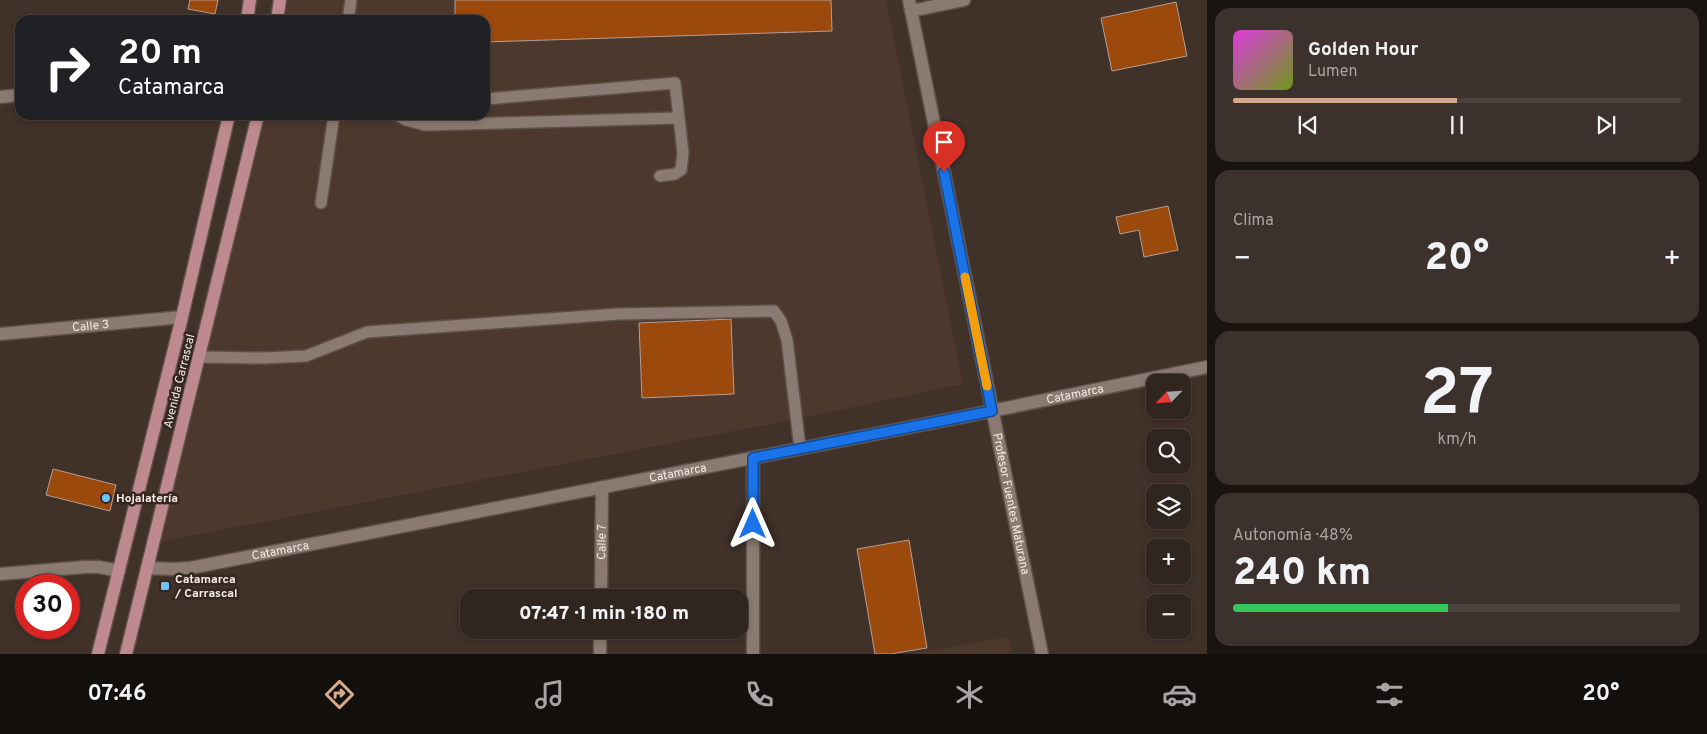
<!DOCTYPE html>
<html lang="es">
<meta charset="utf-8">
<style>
:root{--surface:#30251f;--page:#3c312c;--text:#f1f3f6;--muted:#a8a5a4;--line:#4b423d;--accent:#d6ab8b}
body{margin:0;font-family:Overpass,sans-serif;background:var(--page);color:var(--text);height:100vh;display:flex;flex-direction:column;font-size:19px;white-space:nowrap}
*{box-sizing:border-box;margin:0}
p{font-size:16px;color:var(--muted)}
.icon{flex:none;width:28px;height:28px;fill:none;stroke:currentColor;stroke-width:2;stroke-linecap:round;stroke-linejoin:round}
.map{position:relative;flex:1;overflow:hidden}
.details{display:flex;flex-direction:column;gap:8px;padding:8px;background:#1a1411;width:500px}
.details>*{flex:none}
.top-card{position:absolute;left:15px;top:15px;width:475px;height:105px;border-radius:15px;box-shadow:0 2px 8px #0003,0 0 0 1px var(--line);background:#202124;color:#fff;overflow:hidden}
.needle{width:32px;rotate:245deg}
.fabs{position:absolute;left:1146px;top:374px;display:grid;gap:10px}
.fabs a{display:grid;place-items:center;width:45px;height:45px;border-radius:10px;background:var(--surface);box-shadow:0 2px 8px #0003,0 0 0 1px var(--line);font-size:25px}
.speed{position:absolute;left:15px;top:574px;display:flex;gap:10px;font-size:25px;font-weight:700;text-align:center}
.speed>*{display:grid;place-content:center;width:65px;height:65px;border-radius:50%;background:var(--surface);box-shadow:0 2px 8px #0003,0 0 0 1px var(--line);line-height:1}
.speed .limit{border:8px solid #d22;background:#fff;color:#111}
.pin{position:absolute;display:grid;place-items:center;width:42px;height:42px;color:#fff;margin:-51px -21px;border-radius:50% 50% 50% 0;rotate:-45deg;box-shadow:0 0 5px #0007}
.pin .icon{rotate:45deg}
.me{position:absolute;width:55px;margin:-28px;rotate:0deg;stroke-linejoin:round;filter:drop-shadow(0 0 4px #0008)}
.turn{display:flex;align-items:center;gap:18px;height:105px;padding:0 20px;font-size:22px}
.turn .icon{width:65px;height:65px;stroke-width:2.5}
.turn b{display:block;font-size:35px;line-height:42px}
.big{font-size:38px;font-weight:800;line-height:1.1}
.details .tile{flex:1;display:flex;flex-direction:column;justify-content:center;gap:8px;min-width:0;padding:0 18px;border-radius:15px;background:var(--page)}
.details .dial{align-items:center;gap:0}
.dial b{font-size:65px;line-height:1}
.song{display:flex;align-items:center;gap:15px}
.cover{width:60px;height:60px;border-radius:8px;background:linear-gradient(135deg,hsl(300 70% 55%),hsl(80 70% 35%))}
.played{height:5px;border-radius:2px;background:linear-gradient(90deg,var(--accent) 50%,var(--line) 50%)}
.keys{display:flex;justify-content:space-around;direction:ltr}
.heat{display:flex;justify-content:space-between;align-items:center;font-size:28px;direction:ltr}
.charge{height:8px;border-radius:4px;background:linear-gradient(90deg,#34c759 48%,var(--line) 0)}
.trip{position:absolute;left:460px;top:589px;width:288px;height:50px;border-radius:15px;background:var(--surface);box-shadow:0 2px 8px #0003,0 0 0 1px var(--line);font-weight:800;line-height:50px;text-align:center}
.dock{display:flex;height:80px;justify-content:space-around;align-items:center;background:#130f0c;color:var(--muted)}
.dock .icon{width:35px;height:35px}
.dock .current{color:var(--accent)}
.dock b{font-size:22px;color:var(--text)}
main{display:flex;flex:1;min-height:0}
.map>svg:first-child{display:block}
.built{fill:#4d382d}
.building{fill:#9c490e;stroke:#b29f96}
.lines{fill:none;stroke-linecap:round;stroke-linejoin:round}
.service-casing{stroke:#5c5048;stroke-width:14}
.minor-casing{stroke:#5c5048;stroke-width:15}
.primary-casing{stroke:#5c5048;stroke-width:15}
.service{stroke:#8b7a71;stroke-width:11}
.minor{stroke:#8b7a71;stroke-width:12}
.primary{stroke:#bf8a8f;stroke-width:12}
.route-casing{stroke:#114b97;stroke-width:12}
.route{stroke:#1a73e8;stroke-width:9}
.slow{stroke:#f59e0b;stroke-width:9}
.poi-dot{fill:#6fc2f4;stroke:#35271f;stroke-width:2}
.labels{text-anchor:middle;stroke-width:5;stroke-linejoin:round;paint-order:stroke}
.street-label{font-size:12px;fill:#f5ebe6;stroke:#35271f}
.poi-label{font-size:12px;font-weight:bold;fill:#f5ebe6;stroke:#35271f;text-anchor:start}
</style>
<main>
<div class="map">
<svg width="1207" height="654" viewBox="0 0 1207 654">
<rect width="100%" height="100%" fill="#403129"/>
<g class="built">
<path d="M287,0H886L963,384L807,417L159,542L262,115H485V20H283Z"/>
<path d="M1009,637L1012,654H908Z"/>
</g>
<g class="building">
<path d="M190,0H218L215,14L188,9Z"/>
<path d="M455,0H831L832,31L485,42V20H455Z"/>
<path d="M1176,2L1187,56L1112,71L1101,18Z"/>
<path d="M1168,206L1178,250L1144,257L1139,230L1120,234L1116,217Z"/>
<path d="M731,319L734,394L642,398L639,323Z"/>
<path d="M53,469L116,485L110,511L46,495Z"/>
<path d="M909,540L927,648L890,654H875L857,549Z"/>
</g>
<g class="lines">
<defs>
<g id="service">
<path d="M348,20L351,0"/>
<path d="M485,99L675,83L683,153L681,170L675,174L660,176"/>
<path d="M397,115L406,120L425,125L678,118"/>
<path d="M321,203L334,115"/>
<path d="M199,357L264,358L306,356L367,332L618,314L774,311L781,321L787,340L800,448"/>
</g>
<g id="minor">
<path id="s1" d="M909,0L1042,654"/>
<path d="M911,11L964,0"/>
<path d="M0,97L20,95"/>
<path id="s2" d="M0,334L182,317"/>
<path id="s3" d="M147,568L173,569L190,568L967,416L1207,367"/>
<path d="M0,574L85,567H99L119,571"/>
<path id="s4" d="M601,598L602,487"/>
<path d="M600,654V630"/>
<path d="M753,654V458"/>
</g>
<g id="primary">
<path d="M247,20L250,0"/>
<path d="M277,20L280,0"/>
<path d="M98,654L182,317L229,115"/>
<path d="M126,654L258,115"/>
</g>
</defs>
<use href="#service" class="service-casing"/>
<use href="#minor" class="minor-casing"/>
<use href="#primary" class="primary-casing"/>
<use href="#service" class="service"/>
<use href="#minor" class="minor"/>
<use href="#primary" class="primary"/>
</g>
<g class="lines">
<defs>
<path id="route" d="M753,524V458L992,411L944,172"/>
</defs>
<use href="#route" class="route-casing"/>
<use href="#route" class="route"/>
<path class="slow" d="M965,277L987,386"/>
</g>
<g class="poi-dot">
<circle cx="106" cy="498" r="5"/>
<rect x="160" y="581" width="10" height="10" rx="2.5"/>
</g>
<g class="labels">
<g class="street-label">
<text dy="4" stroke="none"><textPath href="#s2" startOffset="91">Calle 3</textPath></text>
<text transform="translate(179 381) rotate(-76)" y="4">Avenida Carrascal</text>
<text dy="4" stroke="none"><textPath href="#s3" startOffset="945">Catamarca</textPath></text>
<text dy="4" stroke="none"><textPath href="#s3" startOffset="540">Catamarca</textPath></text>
<text dy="4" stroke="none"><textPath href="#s1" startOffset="514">Profesor Fuentes Maturana</textPath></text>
<text dy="4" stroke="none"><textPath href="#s4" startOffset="56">Calle 7</textPath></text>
<text dy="4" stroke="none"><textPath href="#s3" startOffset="135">Catamarca</textPath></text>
</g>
<g class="poi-label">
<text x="116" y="502">Hojalatería</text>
<text x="175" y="583">Catamarca<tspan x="175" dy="14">/ Carrascal</tspan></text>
</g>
</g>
</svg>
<div class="fabs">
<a><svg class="needle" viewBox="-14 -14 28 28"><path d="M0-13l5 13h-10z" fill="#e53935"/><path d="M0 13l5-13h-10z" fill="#a8a5a4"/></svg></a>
<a><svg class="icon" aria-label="search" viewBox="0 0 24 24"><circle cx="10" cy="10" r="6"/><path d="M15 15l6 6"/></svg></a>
<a><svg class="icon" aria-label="layers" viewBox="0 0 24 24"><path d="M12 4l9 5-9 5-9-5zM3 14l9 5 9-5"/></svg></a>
<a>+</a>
<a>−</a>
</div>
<div class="speed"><div class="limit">30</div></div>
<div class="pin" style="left:944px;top:172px;background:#d93025"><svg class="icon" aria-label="arrive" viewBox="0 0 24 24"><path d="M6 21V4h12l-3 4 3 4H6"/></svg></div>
<svg class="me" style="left:753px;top:524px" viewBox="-20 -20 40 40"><path d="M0-17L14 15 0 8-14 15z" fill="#1a73e8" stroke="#fff" stroke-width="4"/></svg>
<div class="trip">07:47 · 1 min · 180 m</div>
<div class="top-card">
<div class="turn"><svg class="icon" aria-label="right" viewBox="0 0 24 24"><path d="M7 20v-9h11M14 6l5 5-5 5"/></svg><div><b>20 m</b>Catamarca</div></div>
</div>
</div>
<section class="details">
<div class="tile">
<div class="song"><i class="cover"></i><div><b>Golden Hour</b><p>Lumen</p></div></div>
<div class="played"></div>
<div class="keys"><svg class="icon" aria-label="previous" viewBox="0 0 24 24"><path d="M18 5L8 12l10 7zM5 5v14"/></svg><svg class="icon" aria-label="pause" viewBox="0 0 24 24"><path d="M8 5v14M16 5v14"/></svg><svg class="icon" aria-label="next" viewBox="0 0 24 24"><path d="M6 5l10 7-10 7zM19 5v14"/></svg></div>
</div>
<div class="tile"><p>Clima</p>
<div class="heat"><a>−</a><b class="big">20°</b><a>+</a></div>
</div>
<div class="tile dial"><b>27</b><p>km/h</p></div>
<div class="tile"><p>Autonomía · 48%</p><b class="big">240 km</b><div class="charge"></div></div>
</section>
</main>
<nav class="dock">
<b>07:46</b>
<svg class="icon current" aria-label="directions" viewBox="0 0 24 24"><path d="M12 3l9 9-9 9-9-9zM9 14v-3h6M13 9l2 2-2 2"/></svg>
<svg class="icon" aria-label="music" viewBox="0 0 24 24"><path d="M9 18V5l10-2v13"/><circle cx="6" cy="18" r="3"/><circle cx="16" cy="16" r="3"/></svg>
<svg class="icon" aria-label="phone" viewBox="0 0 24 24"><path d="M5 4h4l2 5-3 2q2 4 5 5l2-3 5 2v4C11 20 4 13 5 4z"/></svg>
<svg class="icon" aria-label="climate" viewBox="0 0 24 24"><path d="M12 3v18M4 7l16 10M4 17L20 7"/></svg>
<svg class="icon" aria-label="car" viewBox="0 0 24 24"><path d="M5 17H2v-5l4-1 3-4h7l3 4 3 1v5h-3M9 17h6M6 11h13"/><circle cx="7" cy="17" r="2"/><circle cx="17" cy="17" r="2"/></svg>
<svg class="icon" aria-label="filters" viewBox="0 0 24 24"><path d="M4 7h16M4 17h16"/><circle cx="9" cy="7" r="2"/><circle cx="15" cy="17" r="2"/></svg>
<b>20°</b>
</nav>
